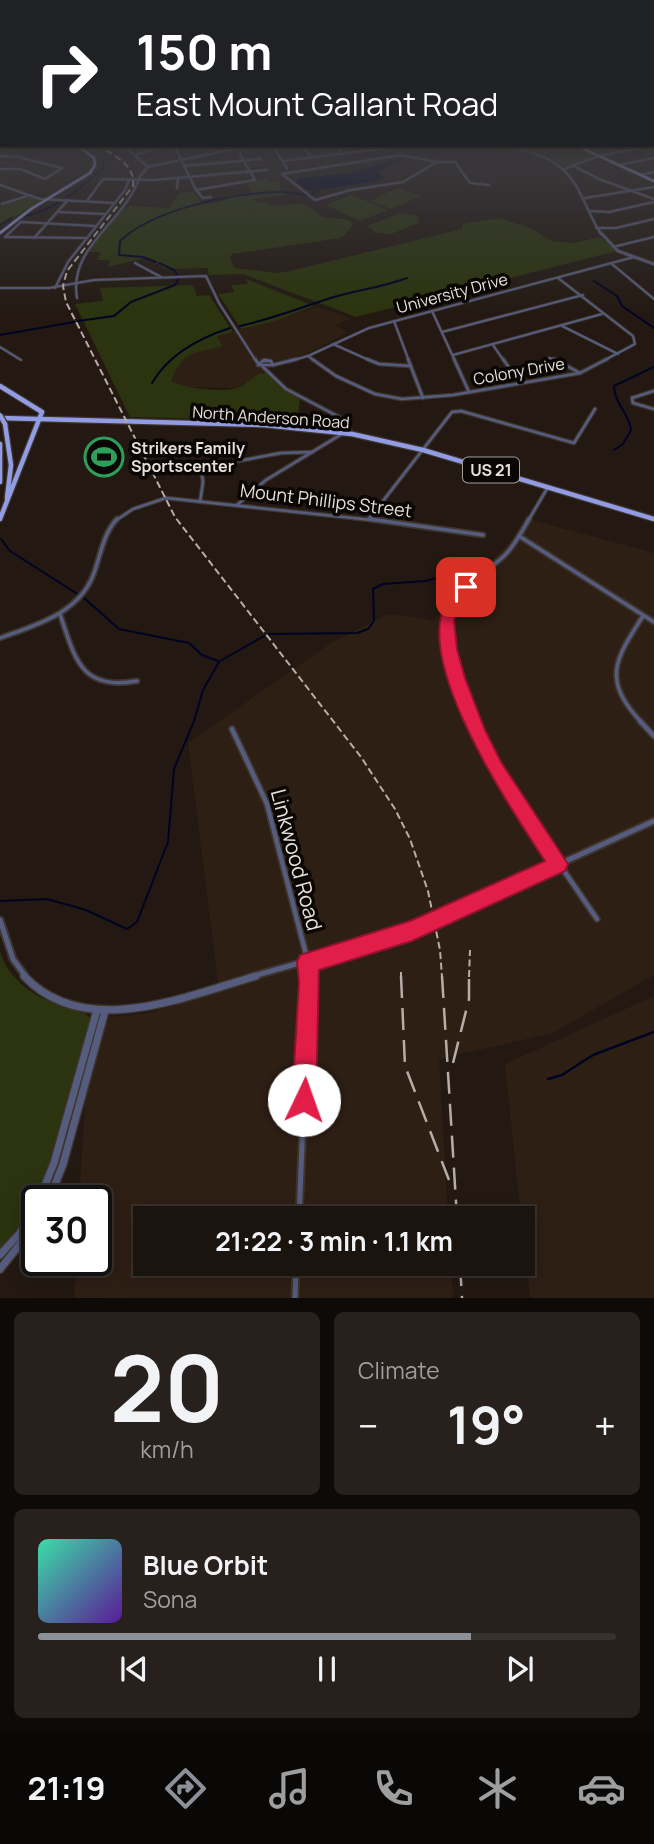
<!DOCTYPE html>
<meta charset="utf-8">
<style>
:root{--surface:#1a130e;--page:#27201c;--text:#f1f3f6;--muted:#9f9e9e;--line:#38322e;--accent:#8c9099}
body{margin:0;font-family:Manrope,sans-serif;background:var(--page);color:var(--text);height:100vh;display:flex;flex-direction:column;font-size:26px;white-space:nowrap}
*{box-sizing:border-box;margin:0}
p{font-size:23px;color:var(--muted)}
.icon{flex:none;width:38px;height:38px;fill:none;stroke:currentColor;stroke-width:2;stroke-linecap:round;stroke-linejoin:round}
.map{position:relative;height:1298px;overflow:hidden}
.drawer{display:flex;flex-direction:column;gap:14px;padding:14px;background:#0e0a08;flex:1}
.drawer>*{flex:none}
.top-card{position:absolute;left:0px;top:0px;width:654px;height:147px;box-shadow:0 4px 18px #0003,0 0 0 2px var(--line);background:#202124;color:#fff;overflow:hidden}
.speed{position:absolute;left:21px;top:1185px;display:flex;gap:14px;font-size:35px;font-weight:700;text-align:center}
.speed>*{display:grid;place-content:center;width:91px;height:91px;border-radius:50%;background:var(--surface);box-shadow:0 4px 18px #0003,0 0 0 2px var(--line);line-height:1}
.speed .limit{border:4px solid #111;border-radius:10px;background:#fff;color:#111}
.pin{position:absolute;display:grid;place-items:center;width:60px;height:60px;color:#fff;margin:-30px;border-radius:14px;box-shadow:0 4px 10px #0006}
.me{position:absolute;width:77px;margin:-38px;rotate:3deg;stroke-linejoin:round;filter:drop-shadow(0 0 5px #0008)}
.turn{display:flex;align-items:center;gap:24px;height:147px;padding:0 21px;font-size:32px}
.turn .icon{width:91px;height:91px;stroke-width:2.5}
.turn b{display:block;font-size:49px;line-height:60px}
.big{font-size:52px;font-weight:700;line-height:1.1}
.drawer .card{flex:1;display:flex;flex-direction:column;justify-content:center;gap:10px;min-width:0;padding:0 24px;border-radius:10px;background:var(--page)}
.drawer .dial{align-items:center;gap:0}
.dial b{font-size:91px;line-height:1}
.song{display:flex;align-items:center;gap:21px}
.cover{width:84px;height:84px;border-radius:10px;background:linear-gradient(135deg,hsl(160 70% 55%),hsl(270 70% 35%))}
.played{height:7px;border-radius:4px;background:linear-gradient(90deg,var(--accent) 75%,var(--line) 75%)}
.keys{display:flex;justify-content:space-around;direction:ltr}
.heat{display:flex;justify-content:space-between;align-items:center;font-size:38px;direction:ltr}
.drawer .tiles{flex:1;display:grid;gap:14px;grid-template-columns:1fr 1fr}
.card:last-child{grid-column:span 2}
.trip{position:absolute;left:133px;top:1206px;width:402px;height:70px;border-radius:0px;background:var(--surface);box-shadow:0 4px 18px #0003,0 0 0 2px var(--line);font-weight:700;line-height:70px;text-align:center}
.dock{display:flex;height:112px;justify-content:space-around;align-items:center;background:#0a0806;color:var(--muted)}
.dock .icon{width:49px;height:49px}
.dock .current{color:var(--accent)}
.dock b{font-size:32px;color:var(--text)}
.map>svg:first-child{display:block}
.built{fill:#2e1f15}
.green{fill:#2b340e}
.water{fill:#000423}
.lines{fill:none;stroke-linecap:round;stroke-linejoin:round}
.stream-far1{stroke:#000423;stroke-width:2}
.stream{stroke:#000423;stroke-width:2.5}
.minor-far4-casing{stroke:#3e352e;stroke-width:3.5}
.minor-far3-casing{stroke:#3e352e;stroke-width:5}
.minor-far2-casing{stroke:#3e352e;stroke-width:7}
.minor-far1-casing{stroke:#3e352e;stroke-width:8}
.minor-casing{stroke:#3e352e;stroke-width:9}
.tertiary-far3-casing{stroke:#3e352e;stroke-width:3.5}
.tertiary-far2-casing{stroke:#3e352e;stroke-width:4.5}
.tertiary-far1-casing{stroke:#3e352e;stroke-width:9}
.tertiary-casing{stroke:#3e352e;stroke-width:10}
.primary-far1-casing{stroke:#3e352e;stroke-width:4.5}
.primary-casing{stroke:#3e352e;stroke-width:7}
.minor-far4{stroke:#565c7e;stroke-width:2}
.minor-far3{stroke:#565c7e;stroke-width:2.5}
.minor-far2{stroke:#565c7e;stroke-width:3.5}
.minor-far1{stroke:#565c7e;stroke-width:4.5}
.minor{stroke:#565c7e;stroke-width:5}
.tertiary-far3{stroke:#565c7e;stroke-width:2}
.tertiary-far2{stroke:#565c7e;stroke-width:2.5}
.tertiary-far1{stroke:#565c7e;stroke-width:5}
.tertiary{stroke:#565c7e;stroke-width:7}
.primary-far1{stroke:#929ce4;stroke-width:2.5}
.primary{stroke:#929ce4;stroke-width:4.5}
.rail-far1{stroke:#b5ada7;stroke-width:2;stroke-dasharray:7 3.5;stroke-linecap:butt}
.rail{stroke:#b5ada7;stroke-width:2.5;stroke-dasharray:22 10;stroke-linecap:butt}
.primary-bridge-casing{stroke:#3e352e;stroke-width:7;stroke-linecap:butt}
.primary-bridge{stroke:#929ce4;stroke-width:4.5}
.route{fill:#e11d48;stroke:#92132f;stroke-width:2}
.labels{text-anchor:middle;stroke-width:7;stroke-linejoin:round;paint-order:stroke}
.far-street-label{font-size:16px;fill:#e7e0db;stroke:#090604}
.far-poi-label{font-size:16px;font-weight:bold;fill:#e7e0db;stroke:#090604;text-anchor:start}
.shield{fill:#090604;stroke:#a49f9a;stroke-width:2}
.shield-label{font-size:16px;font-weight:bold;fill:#e7e0db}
.street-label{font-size:18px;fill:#e7e0db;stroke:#090604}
.near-street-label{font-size:21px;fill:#e7e0db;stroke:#090604}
</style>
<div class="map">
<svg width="654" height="1298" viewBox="0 0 654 1298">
<rect width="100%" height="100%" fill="#231912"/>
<g class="built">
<path d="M317,307L351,318L336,325L348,333L304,355L277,361L267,359L258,361L257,366L265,371L237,388L181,387L170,381L178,363L192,353L223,346L217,336Z"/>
<path d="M532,520L654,553V975L553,1033L439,1059L448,1218H145V1264H451L453,1298H74L76,1260H96V1200H79L86,1092L103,1024L110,1017L150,1013L219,991L188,743L331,643L388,614L433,620Z"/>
<path d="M654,996V1298H530L523,1218H521L505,1064Z"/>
</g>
<g class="green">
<path d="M503,145H572L595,156L565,168C550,151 523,150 503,145Z"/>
<path d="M267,179L269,182L280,181V190L287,195L253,199L260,204V201L271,205L305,204L322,217L348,220L353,224L345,235L340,238L232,254L230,258L235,268L277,273L290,271L462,229L463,224L499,218L530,228L552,241L573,243L600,237L617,251L356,317L243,274L208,275V268L165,269L148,257L108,267L110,260H97L101,252H87L123,209L130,206L169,208L179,193L194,192L202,204L226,201L225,196L251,193L247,184Z"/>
<path d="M397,188L420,196L391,209L370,201Z"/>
<path d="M351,195L388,210L360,221L326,205Z"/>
<path d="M26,196L41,200L0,227V204Z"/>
<path d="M401,213L417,216L419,223L391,234L376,233L367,226Z"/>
<path d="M246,279L314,306L275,321L241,329L218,294L234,292L231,285L248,284Z"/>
<path d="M193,285L197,296L209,295L233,332L217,336L223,346C195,354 182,350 171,381C182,388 223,393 237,388C248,385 254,372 266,373L284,390L300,399L297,421L130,417L75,304L103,301L100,288Z"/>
<path d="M0,951C8,981 38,999 66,1008C75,1011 85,1011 91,1019L51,1164L31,1211L0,1249Z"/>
</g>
<path class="water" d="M393,160L399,162L378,172L383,178L372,182L310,191L296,182L298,178L351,173Z"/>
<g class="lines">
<g class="stream-far1">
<path d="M398,161L403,159"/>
<path d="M310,195L322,188"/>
<path d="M26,216C57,209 79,189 103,168L104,155"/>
<path d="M0,225L12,218"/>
<path d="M156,262L143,257L119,255L120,241C154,209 227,195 274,192C285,191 296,194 307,195"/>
<path d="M159,263L174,270L178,276"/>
<path d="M594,281L617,296L622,306L654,328"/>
<path d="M78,321L114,316L131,302L175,285L179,278"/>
<path d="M240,326C272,319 302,307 334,297C358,290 383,287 407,278"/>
<path d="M0,335L74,322"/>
<path d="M152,383C169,354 199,338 230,328"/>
<path d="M614,450L623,444L631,430C629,413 614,403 614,386L654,367"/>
<path d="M1,539L10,551L79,595"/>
<path d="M84,598L119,629L189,643L202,655L218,661"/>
<path d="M269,634L357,633L368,629L374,621L373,589L383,584L425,581L490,565"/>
<path d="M220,661L264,636"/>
<path d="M0,901L47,899L86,910L127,929L137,922L168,842L174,769L194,721L203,690L219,662"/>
</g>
<path class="stream" d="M548,1079L562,1075L593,1055L654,1032"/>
<defs>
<g id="minor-far4">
<path d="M123,145L148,167L141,175"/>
<path d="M174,145L196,190L203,198L211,197"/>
<path d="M272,145L287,168"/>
<path d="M302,145L312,158"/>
<path d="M335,145L342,154"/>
<path d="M135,155L169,145"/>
<path d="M401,155L437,162L403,182L351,190L315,200L282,174Z"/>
<path d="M0,156L18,157L62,168L45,179L20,169H0"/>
<path d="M599,156L654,145"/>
<path d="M283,161L386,148"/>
<path d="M437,162H455L470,183L489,185"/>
<path d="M619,165L654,158"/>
<path d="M184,166L261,159"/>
<path d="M574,166L599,179L654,199"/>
<path d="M148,167L238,148"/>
<path d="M640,175L654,172"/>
<path d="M0,185L40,199L114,203"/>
<path d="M177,188L178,178"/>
<path d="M196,190L255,180L241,156L239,147"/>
<path d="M585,198L654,187"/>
<path d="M87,201L103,179L154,180L267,170"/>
<path d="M2,204L27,196"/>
<path d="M590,211L609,212L654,202"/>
<path d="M58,212L105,214"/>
<path d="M596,228H616L654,219"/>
<path d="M5,237L21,222L95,226"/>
<path d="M5,237L87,238"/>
<path d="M34,238L68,200"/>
<path d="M613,247L654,237"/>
<path d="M135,263L161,277"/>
<path d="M612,264L654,299"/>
<path d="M558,278L633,336L635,344L603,361"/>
<path d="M0,288H49L94,280L206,276L219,303L256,361"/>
<path d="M55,288L68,262L125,190L129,180"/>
<path d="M77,298C68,246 125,223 140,176"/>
<path d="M432,311L455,361"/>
<path d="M394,321L409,361"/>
<path d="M562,326L618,354"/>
<path d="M442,332L583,295"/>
<path d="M333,344L371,361"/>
<path d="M493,345L504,361"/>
<path d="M0,347L21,360"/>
<path d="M453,355L602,314"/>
<path d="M308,356L315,361"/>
<path d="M549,358L561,361"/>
<path d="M263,361H269"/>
<path d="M290,361L308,356L369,328L634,257"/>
</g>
<g id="minor-far3">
<path d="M255,359L258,363"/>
<path d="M312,359L336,376L375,394L402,399L453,395L580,373L607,359"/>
<path d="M367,359L379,364L411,366"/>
<path d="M408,359L423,398"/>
<path d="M454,359L469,392"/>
<path d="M503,359L520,383"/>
<path d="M554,359L580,373"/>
<path d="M264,360L271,361L273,365H258Z"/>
<path d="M273,365L297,359"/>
<path d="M654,391L632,398L633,403L654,409"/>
<path d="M200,502L203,482L201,468L281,453L313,452"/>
<path d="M237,505L266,480L350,429L343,419L286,389L263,367"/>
<path d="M369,519L452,412L461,411L574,443L595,409"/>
<path d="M115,521L133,509L166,498L381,521"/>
<path d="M528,521L548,487"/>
</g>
<g id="minor-far2">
<path d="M369,519L483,535"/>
<path d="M519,536L654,622"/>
<path d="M60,614C75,659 81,691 137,681"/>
<path d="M0,638C36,625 80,613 94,573C101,554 103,534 117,519"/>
<path d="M473,723C456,688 432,628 460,594C472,578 491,569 505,555C515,545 522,531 529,519"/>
<path d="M642,723C602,680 614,661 643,616"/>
</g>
<g id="minor-far1">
<path d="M472,721L523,811L597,919"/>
<path d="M640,721L654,736"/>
<path d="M232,729L267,804L308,962L310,977"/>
</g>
<g id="minor">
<path d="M299,1218L309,976"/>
<path d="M295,1298L296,1264"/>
</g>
<g id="tertiary-far3">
<path d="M502,145C538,153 564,159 581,195C588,208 593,222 601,234"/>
<path d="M564,169L599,156"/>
</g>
<path id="tertiary-far2" d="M600,232L618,251L654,264"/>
<g id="tertiary-far1">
<path d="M0,920L13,959L26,977"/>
<path d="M250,977L412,931L654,821"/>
</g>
<g id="tertiary">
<path d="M24,976C85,1041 186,996 256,976"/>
<path d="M39,1200L54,1163L97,1010"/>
<path d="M49,1200L63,1164L105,1011"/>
<path d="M0,1255L20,1233L37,1206"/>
<path d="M0,1269L37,1223"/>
</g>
<g id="primary-far1">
<path d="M575,145L654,181"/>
<path d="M0,233L31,209L90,173L95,165L94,158L77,145"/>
</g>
<g id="primary">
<path d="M0,386L42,412L0,519"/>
<path d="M0,418L264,425L352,434L423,450L654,519"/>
<path d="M5,424L11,465L7,498"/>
<path d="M0,444V482"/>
</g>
</defs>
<use href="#minor-far4" class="minor-far4-casing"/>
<use href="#minor-far3" class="minor-far3-casing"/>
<use href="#minor-far2" class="minor-far2-casing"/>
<use href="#minor-far1" class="minor-far1-casing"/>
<use href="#minor" class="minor-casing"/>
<use href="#tertiary-far3" class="tertiary-far3-casing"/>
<use href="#tertiary-far2" class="tertiary-far2-casing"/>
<use href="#tertiary-far1" class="tertiary-far1-casing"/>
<use href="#tertiary" class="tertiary-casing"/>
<use href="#primary-far1" class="primary-far1-casing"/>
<use href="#primary" class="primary-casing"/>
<use href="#minor-far4" class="minor-far4"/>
<use href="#minor-far3" class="minor-far3"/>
<use href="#minor-far2" class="minor-far2"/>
<use href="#minor-far1" class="minor-far1"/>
<use href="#minor" class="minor"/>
<use href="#tertiary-far3" class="tertiary-far3"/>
<use href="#tertiary-far2" class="tertiary-far2"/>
<use href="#tertiary-far1" class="tertiary-far1"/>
<use href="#tertiary" class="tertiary"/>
<use href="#primary-far1" class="primary-far1"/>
<use href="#primary" class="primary"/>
<g class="rail-far1">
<path d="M97,145C113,155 136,164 133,186L67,271L63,286L66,302L175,517L361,757L395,809L410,839L428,891L440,950L442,977"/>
<path d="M401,972V977"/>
<path d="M469,977L470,950"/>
</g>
<g class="rail">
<path d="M401,976L405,1066L449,1180"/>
<path d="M442,976L457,1218"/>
<path d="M453,1063L469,999V976"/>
<path d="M460,1264L462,1298"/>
</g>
<defs>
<path id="primary-bridge" d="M0,415L5,424"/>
</defs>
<use href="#primary-bridge" class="primary-bridge-casing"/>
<use href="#primary-bridge" class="primary-bridge"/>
</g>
<linearGradient id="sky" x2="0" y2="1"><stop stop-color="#130e0a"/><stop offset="0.42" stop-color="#3f3e44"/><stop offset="1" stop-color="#3f3e44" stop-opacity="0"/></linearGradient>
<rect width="654" height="314" fill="url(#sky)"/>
<path class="route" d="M466,582L474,587L460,604L454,620L457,649L465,678L485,730L501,762L568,864L565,871L412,941L319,970L316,1100L312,1108L304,1112L295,1108L292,1100L299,982L297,962L300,955L410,921L545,861C512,810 404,652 451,595C455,589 459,584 466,582Z"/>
<defs>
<symbol id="stadium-ring" viewBox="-11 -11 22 22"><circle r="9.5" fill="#090604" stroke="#2e9e5b" stroke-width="1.5"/><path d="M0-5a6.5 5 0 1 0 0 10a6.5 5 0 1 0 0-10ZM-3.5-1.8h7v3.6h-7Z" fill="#2e9e5b"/></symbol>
</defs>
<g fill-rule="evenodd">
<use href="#stadium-ring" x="82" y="435" width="44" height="44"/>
</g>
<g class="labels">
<g class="far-street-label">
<text transform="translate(452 293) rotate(-15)" y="6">University Drive</text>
<text transform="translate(519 371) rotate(-10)" y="6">Colony Drive</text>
<text transform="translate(271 417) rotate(4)" y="6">North Anderson Road</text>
</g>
<g class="far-poi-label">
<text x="131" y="454">Strikers Family<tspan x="131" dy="18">Sportscenter</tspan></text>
</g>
<rect class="shield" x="463" y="457.5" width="56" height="25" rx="5"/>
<g class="shield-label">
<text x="491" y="476">US 21</text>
</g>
<g class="street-label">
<text transform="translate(326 501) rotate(7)" y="6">Mount Phillips Street</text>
</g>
<g class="near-street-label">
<text transform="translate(296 860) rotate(75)" y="7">Linkwood Road</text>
</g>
</g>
</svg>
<div class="speed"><div class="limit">30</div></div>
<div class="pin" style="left:466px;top:587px;background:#d93025"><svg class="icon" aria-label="arrive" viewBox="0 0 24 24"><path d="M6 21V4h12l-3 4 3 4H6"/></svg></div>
<svg class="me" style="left:304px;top:1100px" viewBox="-20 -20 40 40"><circle r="19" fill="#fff"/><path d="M0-13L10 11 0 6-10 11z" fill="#e11d48"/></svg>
<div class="trip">21:22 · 3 min · 1.1 km</div>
<div class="top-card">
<div class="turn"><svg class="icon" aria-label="right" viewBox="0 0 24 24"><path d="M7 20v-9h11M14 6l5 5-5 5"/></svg><div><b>150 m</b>East Mount Gallant Road</div></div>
</div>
</div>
<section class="drawer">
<div class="tiles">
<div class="card dial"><b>20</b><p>km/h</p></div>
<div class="card"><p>Climate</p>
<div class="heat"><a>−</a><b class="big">19°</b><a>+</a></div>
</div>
<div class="card">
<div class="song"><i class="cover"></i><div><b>Blue Orbit</b><p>Sona</p></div></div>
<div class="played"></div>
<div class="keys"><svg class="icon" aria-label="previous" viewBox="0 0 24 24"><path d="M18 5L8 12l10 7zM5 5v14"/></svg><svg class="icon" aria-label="pause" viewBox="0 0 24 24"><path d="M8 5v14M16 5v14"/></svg><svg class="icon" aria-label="next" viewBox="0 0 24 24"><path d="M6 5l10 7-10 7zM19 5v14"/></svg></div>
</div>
</div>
</section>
<nav class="dock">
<b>21:19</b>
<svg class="icon current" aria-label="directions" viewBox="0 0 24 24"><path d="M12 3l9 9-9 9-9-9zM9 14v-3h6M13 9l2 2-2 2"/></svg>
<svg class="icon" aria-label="music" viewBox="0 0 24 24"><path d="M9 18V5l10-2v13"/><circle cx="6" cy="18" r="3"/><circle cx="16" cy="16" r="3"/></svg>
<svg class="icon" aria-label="phone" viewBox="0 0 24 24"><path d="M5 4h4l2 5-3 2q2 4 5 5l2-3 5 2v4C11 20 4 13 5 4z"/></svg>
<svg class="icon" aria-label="climate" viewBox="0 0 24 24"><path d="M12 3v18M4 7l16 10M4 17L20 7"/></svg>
<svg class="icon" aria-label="car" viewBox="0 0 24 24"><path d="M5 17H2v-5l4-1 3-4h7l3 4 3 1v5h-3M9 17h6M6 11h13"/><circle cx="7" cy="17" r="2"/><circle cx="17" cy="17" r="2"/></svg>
</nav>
